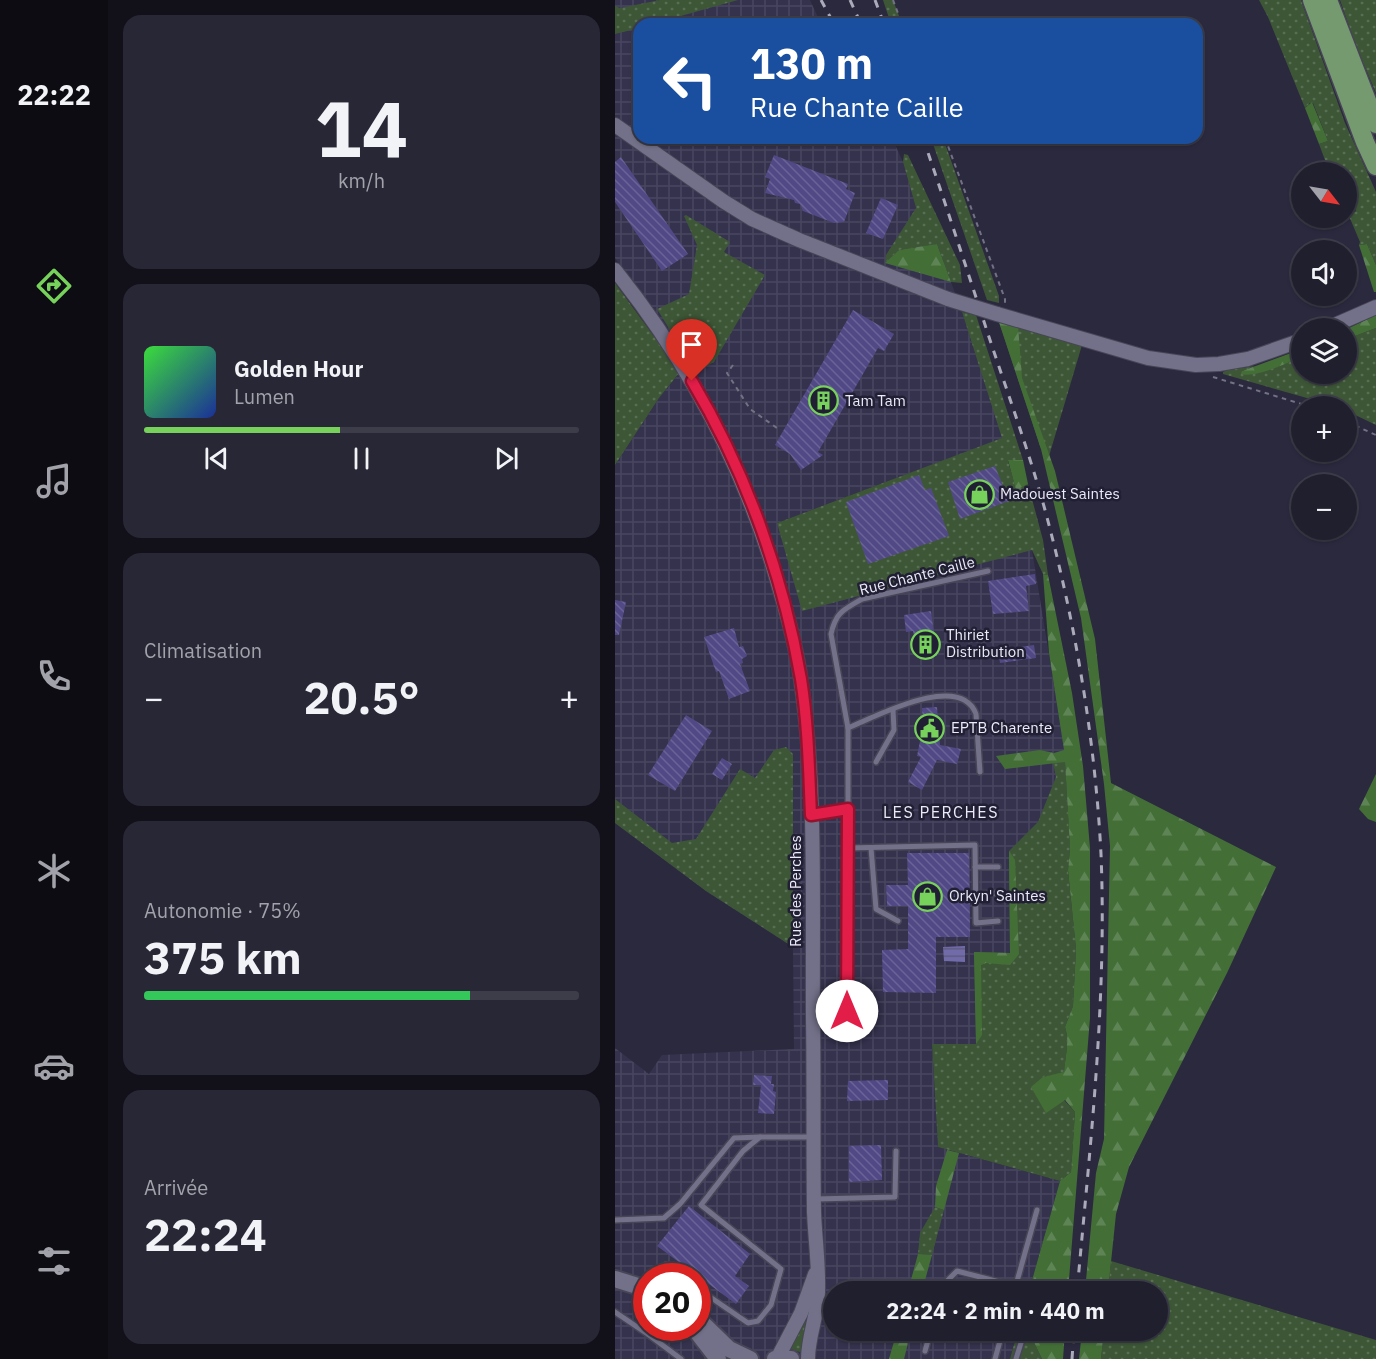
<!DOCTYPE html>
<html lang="fr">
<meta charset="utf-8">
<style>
:root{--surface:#201f2e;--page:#282736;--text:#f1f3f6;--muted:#a2a2aa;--line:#3d3d4a;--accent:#76d25a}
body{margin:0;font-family:"IBM Plex Sans",sans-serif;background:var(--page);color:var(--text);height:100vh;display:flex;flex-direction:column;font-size:22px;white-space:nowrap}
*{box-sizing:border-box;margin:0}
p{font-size:20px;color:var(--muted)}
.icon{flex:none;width:33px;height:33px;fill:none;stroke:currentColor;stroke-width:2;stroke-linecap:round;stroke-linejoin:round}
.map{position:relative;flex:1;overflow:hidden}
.panel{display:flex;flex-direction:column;gap:15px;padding:15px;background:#121119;width:507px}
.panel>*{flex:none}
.hud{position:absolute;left:18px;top:18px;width:570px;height:126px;border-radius:18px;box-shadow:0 2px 4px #0004,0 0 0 2px var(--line);background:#1a4fa0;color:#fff;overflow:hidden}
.needle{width:39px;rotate:121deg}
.controls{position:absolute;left:676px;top:162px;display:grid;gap:12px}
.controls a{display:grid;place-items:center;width:66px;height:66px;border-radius:50%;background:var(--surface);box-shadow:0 2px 4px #0004,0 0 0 2px var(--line);font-size:30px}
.speed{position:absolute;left:18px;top:1263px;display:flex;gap:12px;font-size:30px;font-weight:700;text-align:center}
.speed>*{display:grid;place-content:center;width:78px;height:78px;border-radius:50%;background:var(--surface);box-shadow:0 2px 4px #0004,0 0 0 2px var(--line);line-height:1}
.speed .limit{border:9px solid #d22;background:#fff;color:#111}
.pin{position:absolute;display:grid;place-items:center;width:51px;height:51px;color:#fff;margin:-62px -26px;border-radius:50% 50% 50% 0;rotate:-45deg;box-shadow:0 0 6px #0007}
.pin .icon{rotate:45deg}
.me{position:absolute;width:66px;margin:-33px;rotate:0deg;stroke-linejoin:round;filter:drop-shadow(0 0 4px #0008)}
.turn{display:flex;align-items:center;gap:21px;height:126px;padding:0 18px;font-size:27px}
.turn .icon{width:78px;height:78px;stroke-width:2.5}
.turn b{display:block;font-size:42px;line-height:51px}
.big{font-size:45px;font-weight:700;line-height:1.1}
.panel .card{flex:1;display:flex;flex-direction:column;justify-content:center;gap:9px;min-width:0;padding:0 21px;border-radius:18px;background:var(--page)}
.panel .dial{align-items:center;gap:0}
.dial b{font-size:78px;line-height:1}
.song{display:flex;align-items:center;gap:18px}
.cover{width:72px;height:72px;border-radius:9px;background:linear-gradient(135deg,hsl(120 70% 55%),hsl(230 70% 35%))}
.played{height:6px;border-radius:3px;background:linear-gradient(90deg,var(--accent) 45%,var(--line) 45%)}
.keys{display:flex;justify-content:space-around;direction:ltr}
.heat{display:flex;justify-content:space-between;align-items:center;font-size:33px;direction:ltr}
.charge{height:9px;border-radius:4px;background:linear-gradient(90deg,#34c759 75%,var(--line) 0)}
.trip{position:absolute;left:208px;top:1281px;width:345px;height:60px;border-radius:30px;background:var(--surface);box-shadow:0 2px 4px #0004,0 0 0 2px var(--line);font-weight:700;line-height:60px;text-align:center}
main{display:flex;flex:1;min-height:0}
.menu{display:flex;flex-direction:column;width:108px;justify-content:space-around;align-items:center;background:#0d0c12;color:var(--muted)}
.menu .icon{width:42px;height:42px}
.menu .on{color:var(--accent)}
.menu b{font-size:27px;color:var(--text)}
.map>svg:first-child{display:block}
.industrial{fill:url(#industrial-grid);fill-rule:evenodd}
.green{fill:url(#green-dots)}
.forest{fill:url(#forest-firs)}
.water{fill:url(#water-rules)}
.building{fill:url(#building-back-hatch)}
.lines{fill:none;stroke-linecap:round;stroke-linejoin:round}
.service-casing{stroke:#484557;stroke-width:8}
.tertiary-casing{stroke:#484557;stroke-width:16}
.secondary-casing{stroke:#484557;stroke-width:20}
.trunk-casing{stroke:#484557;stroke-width:21}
.path{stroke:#737184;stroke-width:2;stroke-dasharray:4.5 4.5;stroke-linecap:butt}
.service{stroke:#727189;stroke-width:5}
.tertiary{stroke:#727189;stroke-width:14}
.secondary{stroke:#727189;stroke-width:16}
.trunk{stroke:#769a70;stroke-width:18}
.rail{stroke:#abaaba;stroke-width:3;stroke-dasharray:8 8;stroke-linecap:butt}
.tertiary-bridge-casing{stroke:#484557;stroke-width:16;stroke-linecap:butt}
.tertiary-bridge{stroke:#727189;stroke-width:14}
.route-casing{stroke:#92132f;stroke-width:15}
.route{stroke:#e11d48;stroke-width:10}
.labels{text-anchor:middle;stroke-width:5;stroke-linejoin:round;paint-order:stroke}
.poi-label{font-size:15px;fill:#ebeaf8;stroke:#211f33;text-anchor:start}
.street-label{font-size:15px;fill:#ebeaf8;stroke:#211f33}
.neighbourhood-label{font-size:16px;letter-spacing:1.5px;fill:#ebeaf8;stroke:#211f33}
</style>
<main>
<nav class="menu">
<b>22:22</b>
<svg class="icon on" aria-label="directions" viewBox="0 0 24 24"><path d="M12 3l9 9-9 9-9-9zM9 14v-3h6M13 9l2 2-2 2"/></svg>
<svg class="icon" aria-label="music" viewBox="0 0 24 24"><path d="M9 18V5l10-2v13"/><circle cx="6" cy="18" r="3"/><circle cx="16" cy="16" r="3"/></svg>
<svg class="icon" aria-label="phone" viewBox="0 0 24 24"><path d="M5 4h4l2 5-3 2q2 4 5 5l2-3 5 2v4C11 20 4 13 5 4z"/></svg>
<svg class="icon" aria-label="climate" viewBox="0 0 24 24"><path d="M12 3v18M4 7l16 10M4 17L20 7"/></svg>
<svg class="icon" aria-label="car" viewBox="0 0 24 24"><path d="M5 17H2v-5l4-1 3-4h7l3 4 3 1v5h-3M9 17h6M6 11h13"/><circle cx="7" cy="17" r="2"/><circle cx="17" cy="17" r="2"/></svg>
<svg class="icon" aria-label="filters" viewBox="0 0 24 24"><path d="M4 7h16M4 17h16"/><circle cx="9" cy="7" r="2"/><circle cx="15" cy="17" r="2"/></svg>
</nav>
<section class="panel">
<div class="card dial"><b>14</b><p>km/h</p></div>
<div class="card">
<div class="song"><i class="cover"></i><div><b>Golden Hour</b><p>Lumen</p></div></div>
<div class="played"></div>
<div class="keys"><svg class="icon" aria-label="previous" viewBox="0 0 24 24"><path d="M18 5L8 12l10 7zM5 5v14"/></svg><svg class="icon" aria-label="pause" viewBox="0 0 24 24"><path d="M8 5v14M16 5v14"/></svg><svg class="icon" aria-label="next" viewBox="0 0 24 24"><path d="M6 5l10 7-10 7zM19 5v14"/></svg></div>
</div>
<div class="card"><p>Climatisation</p>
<div class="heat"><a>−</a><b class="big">20.5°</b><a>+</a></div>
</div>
<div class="card"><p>Autonomie · 75%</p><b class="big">375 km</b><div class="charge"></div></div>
<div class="card"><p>Arrivée</p><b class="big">22:24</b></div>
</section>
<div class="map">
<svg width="761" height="1359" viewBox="0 0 761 1359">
<defs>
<pattern id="industrial-grid" width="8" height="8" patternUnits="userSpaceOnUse" patternTransform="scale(1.5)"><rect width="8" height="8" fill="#34324d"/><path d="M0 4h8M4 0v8" fill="none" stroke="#48465f"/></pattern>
<pattern id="green-dots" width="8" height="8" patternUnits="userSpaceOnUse" patternTransform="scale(1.5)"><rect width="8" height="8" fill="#3d5736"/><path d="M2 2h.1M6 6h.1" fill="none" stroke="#596f54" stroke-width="1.8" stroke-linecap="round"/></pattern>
<pattern id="forest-firs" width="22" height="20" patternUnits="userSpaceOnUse" patternTransform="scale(1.5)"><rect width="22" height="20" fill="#436f37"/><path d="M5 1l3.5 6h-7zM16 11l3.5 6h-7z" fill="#5e8455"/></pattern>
<pattern id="water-rules" width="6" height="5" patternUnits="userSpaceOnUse" patternTransform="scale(1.5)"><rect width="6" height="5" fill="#716baa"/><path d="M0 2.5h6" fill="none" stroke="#5e5a7f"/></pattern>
<pattern id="building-back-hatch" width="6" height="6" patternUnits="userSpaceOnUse" patternTransform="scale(1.5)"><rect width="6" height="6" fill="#514985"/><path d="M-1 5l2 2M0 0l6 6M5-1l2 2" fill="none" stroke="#6a6397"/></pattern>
</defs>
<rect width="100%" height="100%" fill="#2b293e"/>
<path class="industrial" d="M0,0H195L206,24H24V138H277L288,162L301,208L322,244L347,312L388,438L162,523L417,550L449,747L455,849L394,851L395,954L359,953L361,1044L317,1045L323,1147L445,1181L414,1291L219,1292V1330L403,1331L395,1359H0V1048L34,1074L47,1055L179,1049L178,947L91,891L0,823V465L44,398L72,364L0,258ZM32,1276H82V1328H32Z"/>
<g class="green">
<path d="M45,0H123L37,24H24V28L0,34V6L5,8Z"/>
<path d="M268,0H278L287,24H276Z"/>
<path d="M644,0H686L730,123L761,192V265L752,244L744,245L745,242L734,216L741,211L732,188V172H726L722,164L713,168L704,144L713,141L698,103H695L690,108L653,17Z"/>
<path d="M725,0H761V93L741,46Z"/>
<path d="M316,138H328L384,296V303L372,300Z"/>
<path d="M289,154L293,155L345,265L347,283L336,282L322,244L284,250L270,263L271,255L301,208L288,162Z"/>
<path d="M71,215L115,242L109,252L150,275L99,362L81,372L42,309L74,294L82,245L69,216Z"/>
<path d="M0,283L65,372L44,398L0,465Z"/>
<path d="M347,312L361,315L408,460L393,461L401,489L413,484L428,540L433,575L428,574L417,550L187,611L162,523L387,438Z"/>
<path d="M383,319L467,345L434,456L426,449Z"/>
<path d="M761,328V425L732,411V406H720L608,374V372L612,370L640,366L627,371L662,367L687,357V374H732V339Z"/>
<path d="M171,747L178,754V947L91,891L0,823V799L57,843L81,839L125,769L140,778L159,750Z"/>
<path d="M450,762L455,849L453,870L461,949L458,1006L450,1027C455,1042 450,1057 449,1073L428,1077L460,1112L456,1172L445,1181L323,1147L317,1044H361L359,952L395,953L394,851L423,822L441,777L438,763Z"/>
<path d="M320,1207L329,1210L317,1255L303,1254L305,1233Z"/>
<path d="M496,1261L761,1340V1359H486L489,1331L543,1330V1292L493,1291Z"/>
<path d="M197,1304L188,1353L173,1348Z"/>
<path d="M403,1330L416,1336L427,1359H395Z"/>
</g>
<g class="forest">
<path d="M697,102L713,141L704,144L690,108Z"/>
<path d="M322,244L336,282L270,263L284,250Z"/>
<path d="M752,244L761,265V292H759L744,245Z"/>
<path d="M761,315V328L732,339V329Z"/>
<path d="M383,319L403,325L407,378L440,471L480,639L496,783L661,867L612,973L514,1167L501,1214L493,1291H470L481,1173L489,1139L495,846L489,784L466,618L426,449Z"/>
<path d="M687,349V357C672,363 641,378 626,374L627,371Z"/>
<path d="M393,460H408L413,484L401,490Z"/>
<path d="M428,574L433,575L457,693L468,766L475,848V1018L453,1292L414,1291L445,1181L456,1172L460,1112L450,1100L431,1113L416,1087L428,1077L449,1072C450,1057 455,1042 450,1027L458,1006L461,949L453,870L455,849L450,762L390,769L381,756L425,750L439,753L449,750L434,653Z"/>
<path d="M761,774V822L753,819L744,809Z"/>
<path d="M394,851L400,860L404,954L395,965L371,963L366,965L367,1035L361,1044L359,952L395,953Z"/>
<path d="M332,1150L344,1153L329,1210L320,1207L321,1186Z"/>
<path d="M303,1254L317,1255L307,1291H293Z"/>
<path d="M282,1331H296L289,1359H274Z"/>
<path d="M403,1331H450L448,1359H427L416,1336Z"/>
<path d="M467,1331H489L486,1359H464Z"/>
</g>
<path class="water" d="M350,946V962L329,961L328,947Z"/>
<g class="building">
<path d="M159,155L233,184L231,189L240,193L229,222L219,223L188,211L185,204L180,203L179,200L150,193L155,179L150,177Z"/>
<path d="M6,157L73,254L47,271L0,202V162Z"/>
<path d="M266,198L283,205L268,239L251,233Z"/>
<path d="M238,310L279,334L269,351L263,348L203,452L208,455L186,470L175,454L160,445Z"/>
<path d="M380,466L394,501L345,519L333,482Z"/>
<path d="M304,475L310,490L316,488L334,536L253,564L231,502Z"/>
<path d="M420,574L421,584L411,586L414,611L378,614L373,581Z"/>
<path d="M0,600L11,602L4,635H0Z"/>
<path d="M316,611L322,656L302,658L298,631L291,632L289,615Z"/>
<path d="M119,628L124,647L128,646L132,656L127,659L128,663L125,664L135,691L114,699L104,671L101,672L89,637Z"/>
<path d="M419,645L421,658L385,663L383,650Z"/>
<path d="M322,707L325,745L346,749L342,764L322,760L307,790L293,782L306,757L302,756L305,741L309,742L307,708Z"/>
<path d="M71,715L97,731L60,791L33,775Z"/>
<path d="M107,758L117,764L107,780L97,774Z"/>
<path d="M292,853H354L355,937H321V993L268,992L267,950L293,949V906H272L271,885H293Z"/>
<path d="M139,1075L157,1076L156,1084H159L158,1091L161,1092L159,1114L143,1113L146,1085H138Z"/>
<path d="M273,1080V1100L232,1101L233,1081Z"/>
<path d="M266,1145L267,1180L234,1182V1146Z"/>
<path d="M74,1206L135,1254L120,1276L134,1286L121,1304L42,1246Z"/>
</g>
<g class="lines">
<defs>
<g id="service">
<path d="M233,728C260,717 345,671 361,714L365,772"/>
<path d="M261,762L279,730L278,710"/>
<path d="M233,809V728L216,634C221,612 228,610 247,599L373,571"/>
<path d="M198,814L233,809L231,1030"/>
<path d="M233,848L360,845L361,923L383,921"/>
<path d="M256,848L261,909L283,921"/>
<path d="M360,867H383"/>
<path d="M361,894L385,893"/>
<path d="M201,1199L280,1197L281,1151"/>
<path d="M0,1220L49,1218L65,1204L119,1138L145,1137"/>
<path d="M51,1265L67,1276"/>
<path d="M82,1288L133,1323L143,1321L156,1305L166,1269L86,1205L128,1151L145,1137H197"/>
<path d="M327,1292L330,1283L342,1271L400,1286"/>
<path d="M399,1292L422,1210"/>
<path d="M0,1312L34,1335"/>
<path d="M39,1328L34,1335L66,1359"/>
<path d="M310,1351L316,1330"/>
<path d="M380,1359L388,1330"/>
<path d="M401,1359L410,1330"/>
</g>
<g id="tertiary">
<path d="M0,125L108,201L137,219L184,240L333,299"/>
<path d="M0,270C72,360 125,460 159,570C170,607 181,644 186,681C202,792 197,906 198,1018C199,1082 198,1147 199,1212C200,1238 204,1265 203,1292C203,1315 193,1336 193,1359"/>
<path d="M382,314L533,358L581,365L604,364L633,359L687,340"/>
<path d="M713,328L761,307"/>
<path d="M162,1359L186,1313L200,1274"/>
</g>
<g id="secondary">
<path d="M0,1279L32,1289"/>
<path d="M82,1318L114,1349L135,1359"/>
<path d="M79,1328L103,1359"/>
<path d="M160,1359H176"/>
</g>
<g id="trunk">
<path d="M697,0L750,142L761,166"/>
<path d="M713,0L761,124"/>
</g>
</defs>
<use href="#service" class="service-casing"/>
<use href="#tertiary" class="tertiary-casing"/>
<use href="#secondary" class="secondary-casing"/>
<use href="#trunk" class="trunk-casing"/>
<g class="path">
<path d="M278,0L287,24"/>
<path d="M330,138L390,299V305"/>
<path d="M118,365L112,373L135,409L162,428"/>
<path d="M598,377L693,406"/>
<path d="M732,422L761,435"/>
</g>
<use href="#service" class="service"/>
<use href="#tertiary" class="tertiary"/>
<use href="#secondary" class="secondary"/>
<use href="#trunk" class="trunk"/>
<g class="rail">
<path d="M206,0L219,24"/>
<path d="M235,0L246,24"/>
<path d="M260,0L269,24"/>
<path d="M308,138C331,205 353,273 375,340C394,397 414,452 430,510C460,621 480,738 486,854C492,1000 475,1146 462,1292"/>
<path d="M457,1359L459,1330"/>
</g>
<defs>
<path id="tertiary-bridge" d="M333,299L382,314"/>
</defs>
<use href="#tertiary-bridge" class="tertiary-bridge-casing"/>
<use href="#tertiary-bridge" class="tertiary-bridge"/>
</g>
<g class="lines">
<defs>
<path id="route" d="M77,381C131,472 168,575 186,679C193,723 194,769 196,815L233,809L232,1011"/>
</defs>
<use href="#route" class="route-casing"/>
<use href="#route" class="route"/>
</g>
<defs>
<symbol id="building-ring" viewBox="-11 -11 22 22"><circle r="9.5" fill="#211f33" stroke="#76d25a" stroke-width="1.5"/><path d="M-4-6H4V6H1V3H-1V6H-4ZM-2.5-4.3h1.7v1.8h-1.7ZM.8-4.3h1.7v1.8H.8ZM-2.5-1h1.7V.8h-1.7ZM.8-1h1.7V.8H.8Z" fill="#76d25a"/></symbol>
<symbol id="shop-ring" viewBox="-11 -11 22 22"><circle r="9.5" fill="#211f33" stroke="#76d25a" stroke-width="1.5"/><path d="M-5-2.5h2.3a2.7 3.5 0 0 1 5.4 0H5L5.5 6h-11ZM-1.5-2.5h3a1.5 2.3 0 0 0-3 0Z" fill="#76d25a"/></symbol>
<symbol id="civic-ring" viewBox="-11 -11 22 22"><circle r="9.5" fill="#211f33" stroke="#76d25a" stroke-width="1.5"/><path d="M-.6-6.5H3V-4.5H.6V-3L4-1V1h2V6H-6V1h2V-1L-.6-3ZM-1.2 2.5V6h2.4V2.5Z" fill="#76d25a"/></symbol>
</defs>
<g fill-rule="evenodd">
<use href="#building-ring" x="192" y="384" width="33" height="33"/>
<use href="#shop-ring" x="348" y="478" width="33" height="33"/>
<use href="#building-ring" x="294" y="628" width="33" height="33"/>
<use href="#civic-ring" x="298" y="712" width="33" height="33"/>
<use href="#shop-ring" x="296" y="880" width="33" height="33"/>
</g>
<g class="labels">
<g class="poi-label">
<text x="230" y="406">Tam Tam</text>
<text x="385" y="499">Madouest Saintes</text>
<text x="331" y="640">Thiriet<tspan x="331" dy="17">Distribution</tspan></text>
<text x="336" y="733">EPTB Charente</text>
<text x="334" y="901">Orkyn' Saintes</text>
</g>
<g class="street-label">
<text transform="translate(302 576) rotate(-14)" y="5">Rue Chante Caille</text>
<text transform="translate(181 891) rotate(-90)" y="5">Rue des Perches</text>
</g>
<g class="neighbourhood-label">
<text x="326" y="818">LES PERCHES</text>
</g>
</g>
</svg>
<div class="controls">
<a><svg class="needle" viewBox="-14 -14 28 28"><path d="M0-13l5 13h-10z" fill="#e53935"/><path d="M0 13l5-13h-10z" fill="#a2a2aa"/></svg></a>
<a><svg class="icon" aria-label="sound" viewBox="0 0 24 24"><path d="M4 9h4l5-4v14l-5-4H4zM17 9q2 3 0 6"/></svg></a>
<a><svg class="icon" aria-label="layers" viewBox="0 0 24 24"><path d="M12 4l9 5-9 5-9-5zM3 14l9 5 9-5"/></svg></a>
<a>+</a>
<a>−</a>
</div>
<div class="speed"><div class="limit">20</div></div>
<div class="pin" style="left:77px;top:381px;background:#d93025"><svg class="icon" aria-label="arrive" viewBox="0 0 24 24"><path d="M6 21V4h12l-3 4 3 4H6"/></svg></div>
<svg class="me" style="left:232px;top:1011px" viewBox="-20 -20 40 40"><circle r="19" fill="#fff"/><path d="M0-13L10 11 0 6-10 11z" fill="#e11d48"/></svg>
<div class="trip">22:24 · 2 min · 440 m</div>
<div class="hud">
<div class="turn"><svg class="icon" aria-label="left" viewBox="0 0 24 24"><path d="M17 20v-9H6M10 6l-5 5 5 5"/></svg><div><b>130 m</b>Rue Chante Caille</div></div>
</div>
</div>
</main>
